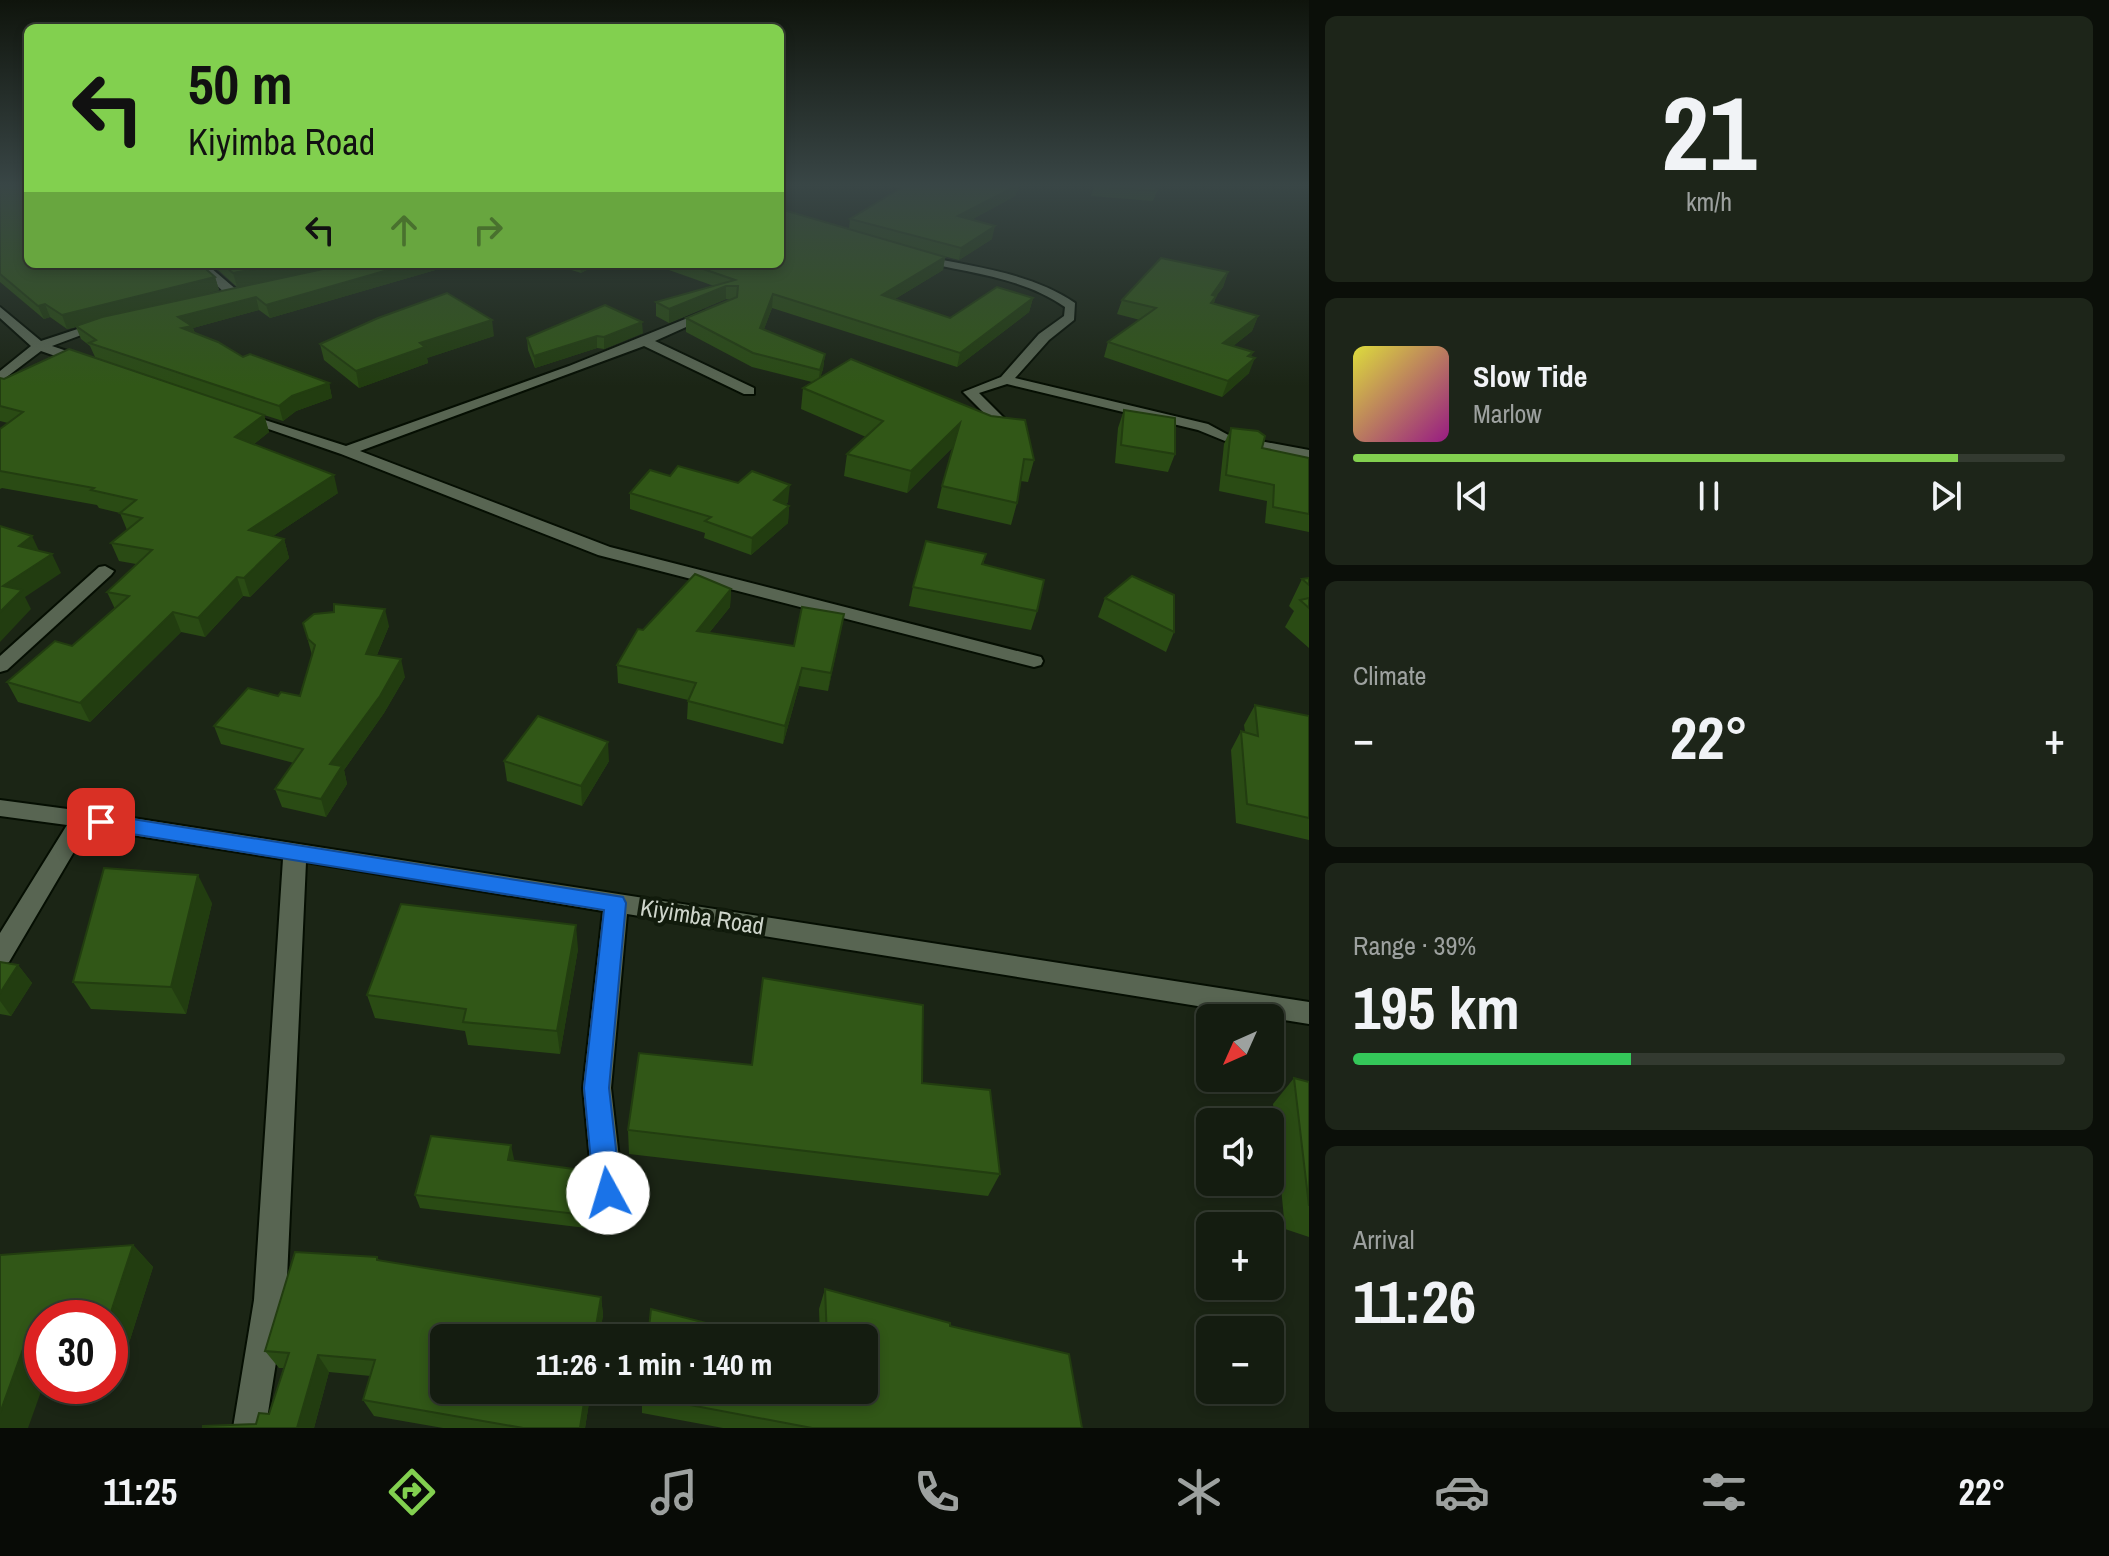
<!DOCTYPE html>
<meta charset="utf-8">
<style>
:root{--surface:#141c10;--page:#1d2519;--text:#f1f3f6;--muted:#9da19f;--line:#333a30;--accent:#82d04f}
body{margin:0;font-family:"Archivo Narrow",sans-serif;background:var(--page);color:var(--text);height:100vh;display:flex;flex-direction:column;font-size:30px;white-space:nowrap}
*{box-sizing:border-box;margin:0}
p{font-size:26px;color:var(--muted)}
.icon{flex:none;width:44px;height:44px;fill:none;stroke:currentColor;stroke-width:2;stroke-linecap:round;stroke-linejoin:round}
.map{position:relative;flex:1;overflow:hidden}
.drawer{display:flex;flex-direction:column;gap:16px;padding:16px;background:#0b0f09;width:800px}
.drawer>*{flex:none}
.hud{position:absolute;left:24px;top:24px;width:760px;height:244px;border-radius:12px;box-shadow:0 4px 12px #0003,0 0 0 2px var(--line);background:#82d04f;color:#111;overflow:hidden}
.needle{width:52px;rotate:225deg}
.tools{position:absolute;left:1196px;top:1004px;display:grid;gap:16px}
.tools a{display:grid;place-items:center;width:88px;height:88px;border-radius:12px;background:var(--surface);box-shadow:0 4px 12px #0003,0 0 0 2px var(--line);font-size:40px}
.speed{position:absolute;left:24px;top:1300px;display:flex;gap:16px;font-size:40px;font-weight:700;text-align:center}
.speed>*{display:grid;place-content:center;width:104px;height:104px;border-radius:50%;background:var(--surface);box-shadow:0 4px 12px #0003,0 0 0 2px var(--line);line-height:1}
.speed .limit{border:12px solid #d22;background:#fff;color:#111}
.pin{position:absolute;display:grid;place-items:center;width:68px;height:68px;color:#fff;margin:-34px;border-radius:16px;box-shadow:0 4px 12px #0006}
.me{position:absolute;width:88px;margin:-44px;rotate:354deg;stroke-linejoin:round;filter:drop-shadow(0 0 6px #0008)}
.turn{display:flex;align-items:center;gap:28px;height:168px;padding:0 32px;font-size:36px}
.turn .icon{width:104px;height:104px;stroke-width:2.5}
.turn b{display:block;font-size:56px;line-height:68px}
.lanes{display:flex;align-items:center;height:76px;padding:0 32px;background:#0003;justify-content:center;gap:40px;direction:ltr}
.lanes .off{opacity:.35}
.big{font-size:60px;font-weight:700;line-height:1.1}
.drawer .tile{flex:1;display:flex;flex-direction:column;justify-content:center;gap:12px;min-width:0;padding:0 28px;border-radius:12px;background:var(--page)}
.drawer .dial{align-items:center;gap:0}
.dial b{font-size:104px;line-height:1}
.song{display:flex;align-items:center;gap:24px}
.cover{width:96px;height:96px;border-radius:12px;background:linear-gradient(135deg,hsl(60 70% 55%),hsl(310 70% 35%))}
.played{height:8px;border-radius:4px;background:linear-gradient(90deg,var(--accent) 85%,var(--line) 85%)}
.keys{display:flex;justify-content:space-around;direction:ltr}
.heat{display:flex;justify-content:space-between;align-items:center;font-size:44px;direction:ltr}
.charge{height:12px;border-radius:6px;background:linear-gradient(90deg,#34c759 39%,var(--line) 0)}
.trip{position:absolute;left:430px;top:1324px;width:448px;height:80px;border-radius:12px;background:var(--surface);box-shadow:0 4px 12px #0003,0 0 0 2px var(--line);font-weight:700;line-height:80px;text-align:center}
.tab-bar{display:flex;height:128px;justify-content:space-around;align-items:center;background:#080b06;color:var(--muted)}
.tab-bar .icon{width:56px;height:56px}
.tab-bar .on{color:var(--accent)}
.tab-bar b{font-size:36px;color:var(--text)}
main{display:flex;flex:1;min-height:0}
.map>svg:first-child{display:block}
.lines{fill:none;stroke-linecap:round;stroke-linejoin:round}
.minor-casing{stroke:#050e02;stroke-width:4}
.minor{fill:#586552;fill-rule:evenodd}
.wall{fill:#2a4b14}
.shaded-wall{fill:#223d10}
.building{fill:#315717;stroke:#223d10;stroke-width:2}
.route{fill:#1a73e8;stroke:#114b97;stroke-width:2}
.labels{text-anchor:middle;stroke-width:8;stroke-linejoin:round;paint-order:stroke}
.street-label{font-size:24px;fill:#ced5cb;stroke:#111b0c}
</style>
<main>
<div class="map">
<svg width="1309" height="1428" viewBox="0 0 1309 1428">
<rect width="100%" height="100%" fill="#1b2515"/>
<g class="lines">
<defs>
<g id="minor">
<path d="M919,255C972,267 1030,272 1075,303L1074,320L1049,340L1015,378L1208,424L1232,437L1225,441L1198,430L1007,384L979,393L1012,426L1005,430L1000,429L963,392L1001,377L1039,334L1064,316L1065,307C1021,276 965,273 915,260L913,258Z"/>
<path d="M201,264H213L211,268L238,291V297L211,302V296L225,293L201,271Z"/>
<path d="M0,307L41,341L102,321L108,325L52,346L91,359V365H81L41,351L0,382V371L31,346L0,318Z"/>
<path d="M705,311L715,314L655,341L754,388V394H744L644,346L360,451L610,547L1041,657L1043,661L1041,665L1034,667L598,555L341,454L237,418L244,414L249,415L346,446L569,366Z"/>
<path d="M1260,441L1309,450V460L1255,448L1253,445Z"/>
<path d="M105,566L114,571L111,575L7,670L0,672V656L99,567Z"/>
<path d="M0,800L120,816L1309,1002V1024L627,914L611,1088L623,1193L618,1203L608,1208L598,1203L593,1193L583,1088L603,911L306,862L286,1300L266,1425L265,1428H233L254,1300L283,859L88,828L9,962L0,966V933L67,825L0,816Z"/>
</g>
</defs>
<use href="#minor" class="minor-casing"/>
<use href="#minor" class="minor"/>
</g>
<g class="wall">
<path d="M0,186L215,277L219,290L186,299L277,279L237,287L215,267L214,264H456L270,318L259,310L193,328L195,333L243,357L329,383L332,398L296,411L283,421L264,415L269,432L254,444L338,493L273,536L284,539L289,558L250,597L243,596L205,637L181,632L90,722L18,702L7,682L72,646L115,609L107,592L136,564L119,561L111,543L127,530L120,513L99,508L97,505L2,488L0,489V429L8,423L0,421V378L4,379L95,357L90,346L81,339L76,327L67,329L50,317L44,319L0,282Z"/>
<path d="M887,186H1019L1015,196L971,220L992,239L959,260L923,251L945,257L943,270L895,299L950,318L1033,298L1029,312L957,367L772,308L764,329L825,354L823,369L820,378L1034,460L1028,482L1020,481L1017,503L1011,525L937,508L942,486L954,446L907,493L844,476L847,454L866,437L801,409L803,388L812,382L752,367L686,332V318L731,300L726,299L669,323L656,316V302L714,286L652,264H780L849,229L850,219L900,188Z"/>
<path d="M1094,186H1159L1153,201L1091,196Z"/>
<path d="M552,264H598L581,273Z"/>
<path d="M1228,272L1223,287L1216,296L1214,303L1258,316L1252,331L1233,346L1251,357L1249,373L1222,397L1104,357L1108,342L1140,320L1117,314L1122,300Z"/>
<path d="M643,333L604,349L597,348L535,368L528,350L527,338Z"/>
<path d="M494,336L427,358L428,363L359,388L324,360L320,344Z"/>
<path d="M1124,410L1175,454L1168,472L1115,463L1118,428Z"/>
<path d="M1231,428L1262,448L1309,458V532L1265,523L1267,501L1219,491L1224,444Z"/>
<path d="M670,476L788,502L786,504L789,506L788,523L751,555L704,538L705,533L630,509V493Z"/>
<path d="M986,554L983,565L1037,611L1031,630L909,606L913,587Z"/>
<path d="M1309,578V648L1285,627L1294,611L1289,606L1302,579Z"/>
<path d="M731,589L730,607L709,633L794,646L844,614L828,691L799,686L783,744L687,719L688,700L618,683L617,665L643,630Z"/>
<path d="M1105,598L1174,632L1166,652L1098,617Z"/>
<path d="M303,623L389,626L377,655L405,677L384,713L344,770L347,784L326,817L282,807L275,789L294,763L221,744L214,726L278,696H300L312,655Z"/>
<path d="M1255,705L1309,716V840L1236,823L1231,750L1241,731L1245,732L1244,725Z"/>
<path d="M504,761H609L582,806L507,781Z"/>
<path d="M212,903L186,1014L91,1009L73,982Z"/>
<path d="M578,949L560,1054L468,1045L465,1031L375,1018L367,995Z"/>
<path d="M0,962L18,965L32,983L11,1016L0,1014Z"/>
<path d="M752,1065L922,1083L1000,1174L988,1196L629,1154L628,1130Z"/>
<path d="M1294,1078L1309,1082V1237L1285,1229L1273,1104Z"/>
<path d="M514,1159V1161L590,1183L591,1196L586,1228L420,1208L415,1195Z"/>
<path d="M133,1245L153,1267L128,1346H110V1318H42V1386L0,1255Z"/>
<path d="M377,1257L379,1260L601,1297L603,1315L585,1428H443L374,1416L363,1400L371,1376L329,1372L314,1428H203L256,1424L269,1414L284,1368H279L265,1351Z"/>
<path d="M825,1289L950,1326L1082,1428H723L642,1413V1396L864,1390V1338H820L819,1309Z"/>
</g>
<g class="shaded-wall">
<path d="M1016,186H1019L1015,196L956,228L958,216Z"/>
<path d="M995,226L992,239L959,260L961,248Z"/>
<path d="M945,257L943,270L880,308L882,295Z"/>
<path d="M283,264H354L237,287L233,273Z"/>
<path d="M409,264H456L270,318L266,305Z"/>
<path d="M580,264H598L581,273Z"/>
<path d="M1228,272L1223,287L1211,303L1216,296L1211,311L1206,317L1211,303L1206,310L1212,295Z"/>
<path d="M215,277L219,290L67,329L62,315Z"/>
<path d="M726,286V299L669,323V309Z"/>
<path d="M773,294L772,308L759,342L760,328Z"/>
<path d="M256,297L259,310L193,328L197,339L187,342L178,317Z"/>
<path d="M1033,298L1029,312L957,367L960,353Z"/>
<path d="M45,304L50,317L44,319L38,306Z"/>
<path d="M1258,316L1252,331L1218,358L1223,343Z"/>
<path d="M492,320L494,336L427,358L428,363L359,388L356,371L420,343Z"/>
<path d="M642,322L643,333L604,349V337Z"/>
<path d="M597,336V348L535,368L534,356Z"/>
<path d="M1253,352L1248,365L1255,358L1249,373L1222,397L1228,381L1248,356Z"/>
<path d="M825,354L823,369L818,384L820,370Z"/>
<path d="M329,383L332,398L296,411L283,421L279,406L292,396Z"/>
<path d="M264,415L269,432L240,455L235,437Z"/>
<path d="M960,423L956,444L907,493L911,471Z"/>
<path d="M334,475L338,493L255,548L249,530Z"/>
<path d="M790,485L788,502L773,516L774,500Z"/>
<path d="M789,506L788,523L751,555L752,538Z"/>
<path d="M32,536L41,555L19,546Z"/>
<path d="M284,539L289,558L250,597L244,578Z"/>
<path d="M52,554L61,573L25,597L31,609L0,642V612L3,586Z"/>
<path d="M237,577L243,596L205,637L198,618Z"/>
<path d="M731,589L730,607L696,649L697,631Z"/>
<path d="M385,609L389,626L370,671L366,654Z"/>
<path d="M173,612L181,632L90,722L80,703Z"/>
<path d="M844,614L841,631L828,691L831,673Z"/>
<path d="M401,659L405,677L384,713L344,770L347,784L326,817L321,799L330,764Z"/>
<path d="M802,668L799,686L783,744L785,726Z"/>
<path d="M608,742L609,761L582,806L581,786Z"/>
<path d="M198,875L212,903L186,1014L171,987Z"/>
<path d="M576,925L578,949L560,1054L557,1031Z"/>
<path d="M18,965L32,983L11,1016L0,1001V993Z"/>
<path d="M511,1145L514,1159L511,1174L508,1160Z"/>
<path d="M590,1183L591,1196L586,1228L585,1215Z"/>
<path d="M133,1245L153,1267L128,1346L110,1328V1318H109Z"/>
<path d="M601,1297L603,1315L599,1338H594Z"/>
<path d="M31,1327L42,1336L43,1386L28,1428H0V1413Z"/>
<path d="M318,1355L329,1372L314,1428H297Z"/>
<path d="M586,1390H591L585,1428H580Z"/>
</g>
<g class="building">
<path d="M0,186H28V264H200L215,277L62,315L45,304L38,306L0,274Z"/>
<path d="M904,186H1016L958,216L995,226L961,248L850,219Z"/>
<path d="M1093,186H1158L1155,191Z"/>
<path d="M780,209L945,257L882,295L950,318L997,287L1033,298L960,353L773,294L760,328L825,354L820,370L753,353L686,318L737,297L738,286H726L669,309L656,302L735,280L689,264H780Z"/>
<path d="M1161,258L1228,272L1212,295L1216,296L1211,303L1258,316L1223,343L1253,352L1248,356L1255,358L1228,381L1108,342L1156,308L1122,300Z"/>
<path d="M222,264H283L233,273Z"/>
<path d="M346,264H409L266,305L256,297L178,317L192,326L182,328L218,342L243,357L250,354L329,383L292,396L279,406L89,343L96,340L76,326L102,317Z"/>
<path d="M447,293L492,320L420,343L425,347L356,371L320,344L378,318Z"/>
<path d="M605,305L642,322L604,337L597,336L534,356L527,338Z"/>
<path d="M69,349L264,415L235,437L334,475L249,530L284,539L244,578L237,577L198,618L173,612L80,703L7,682L55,641L72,646L129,596L107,592L152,550L111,543L142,518L120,513L136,500L91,490L94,488L0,471V429L23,412L0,406V378L4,379Z"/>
<path d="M851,359L991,416L1025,420L1034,460L1024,459L1017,503L942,486L960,423L911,471L847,454L883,421L803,388Z"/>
<path d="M1124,410L1175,418V454L1121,445Z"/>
<path d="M1231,428L1258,431L1265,436L1262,448L1309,458V514L1273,507L1274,485L1226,475Z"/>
<path d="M678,466L738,483L752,471L790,485L774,500L789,506L752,538L705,521L711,517L630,493L650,470L670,476Z"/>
<path d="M0,526L32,536L19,546L52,554L3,586L22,590L0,612Z"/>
<path d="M926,541L986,554L982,564L1044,580L1037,611L913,587Z"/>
<path d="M695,574L731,589L697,631L794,646L802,607L844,614L831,673L802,668L785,726L688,701L696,683L617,665L638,629L643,630Z"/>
<path d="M1132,576L1174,595V632L1105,598Z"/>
<path d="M1309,578V585L1302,579Z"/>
<path d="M1309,598V608L1300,600Z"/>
<path d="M334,604L385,609L366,654L401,659L380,696L330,764L342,766L321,799L275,789L303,749L214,726L248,688L278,696L281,692L300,696L315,645L308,639L303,623L314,614L334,612Z"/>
<path d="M1255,705L1309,716V818L1247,804L1241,731L1258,736Z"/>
<path d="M538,716L608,742L581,786L504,761Z"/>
<path d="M104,868L198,875L171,987L73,982Z"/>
<path d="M401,904L576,925L557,1031L463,1022L466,1009L367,995Z"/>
<path d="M0,962L18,965L0,993Z"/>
<path d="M763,978L923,1005L922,1083L990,1090L1000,1174L628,1130L639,1053L752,1065Z"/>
<path d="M1294,1078L1309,1082V1206Z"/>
<path d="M431,1136L511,1145L508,1160L588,1171L590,1183L585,1215L415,1195Z"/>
<path d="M133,1245L109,1318H42V1327H31L0,1413V1255Z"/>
<path d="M295,1252L377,1257V1260L601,1297L594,1338H444V1390H586L580,1428H523L363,1400L375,1360L318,1355L297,1428H203V1426L256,1424L259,1413L269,1414L289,1353L265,1351Z"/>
<path d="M825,1289L950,1323V1326L1069,1354L1082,1428H812L642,1396V1390H864V1338H827Z"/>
<path d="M651,1309L765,1338H648Z"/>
</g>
<linearGradient id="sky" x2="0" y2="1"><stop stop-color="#0f140c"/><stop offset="0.48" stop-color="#394646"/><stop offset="1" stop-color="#394646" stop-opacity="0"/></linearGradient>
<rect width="1309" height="386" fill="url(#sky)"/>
<path class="route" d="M101,814L623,897L626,903L609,1088L621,1193L617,1202L608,1206L598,1202L594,1193L584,1088L604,910L101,829L94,827L91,822L94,816Z"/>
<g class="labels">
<g class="street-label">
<text transform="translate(702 917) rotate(9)" y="8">Kiyimba Road</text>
</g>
</g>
</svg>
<div class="tools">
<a><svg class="needle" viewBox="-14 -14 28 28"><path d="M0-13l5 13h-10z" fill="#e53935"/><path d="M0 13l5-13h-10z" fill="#9da19f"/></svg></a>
<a><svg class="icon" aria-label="sound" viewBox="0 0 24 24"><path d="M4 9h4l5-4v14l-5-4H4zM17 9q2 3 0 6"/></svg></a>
<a>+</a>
<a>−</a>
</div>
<div class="speed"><div class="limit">30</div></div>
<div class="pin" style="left:101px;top:822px;background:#d93025"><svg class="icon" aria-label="arrive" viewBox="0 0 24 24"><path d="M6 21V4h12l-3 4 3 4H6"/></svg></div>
<svg class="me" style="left:608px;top:1193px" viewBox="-20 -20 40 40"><circle r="19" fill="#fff"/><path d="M0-13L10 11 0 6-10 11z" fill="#1a73e8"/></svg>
<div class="trip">11:26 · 1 min · 140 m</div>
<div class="hud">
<div class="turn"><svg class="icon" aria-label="left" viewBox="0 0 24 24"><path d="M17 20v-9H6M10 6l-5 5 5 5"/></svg><div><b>50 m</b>Kiyimba Road</div></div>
<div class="lanes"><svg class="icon" aria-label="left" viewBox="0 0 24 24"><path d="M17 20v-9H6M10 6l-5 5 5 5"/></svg><svg class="icon off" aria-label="ahead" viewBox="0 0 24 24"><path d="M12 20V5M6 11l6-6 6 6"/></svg><svg class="icon off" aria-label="right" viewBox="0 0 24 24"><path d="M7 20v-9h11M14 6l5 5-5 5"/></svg></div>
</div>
</div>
<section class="drawer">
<div class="tile dial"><b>21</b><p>km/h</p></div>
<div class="tile">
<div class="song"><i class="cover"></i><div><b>Slow Tide</b><p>Marlow</p></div></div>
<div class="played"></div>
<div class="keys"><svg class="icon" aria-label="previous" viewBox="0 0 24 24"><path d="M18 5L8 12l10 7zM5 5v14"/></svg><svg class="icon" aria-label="pause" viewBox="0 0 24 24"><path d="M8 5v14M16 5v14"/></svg><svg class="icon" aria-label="next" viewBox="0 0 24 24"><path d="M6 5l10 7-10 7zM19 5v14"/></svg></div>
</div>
<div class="tile"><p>Climate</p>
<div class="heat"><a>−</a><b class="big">22°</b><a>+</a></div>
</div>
<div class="tile"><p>Range · 39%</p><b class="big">195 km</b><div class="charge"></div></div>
<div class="tile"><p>Arrival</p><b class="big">11:26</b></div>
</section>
</main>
<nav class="tab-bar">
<b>11:25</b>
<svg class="icon on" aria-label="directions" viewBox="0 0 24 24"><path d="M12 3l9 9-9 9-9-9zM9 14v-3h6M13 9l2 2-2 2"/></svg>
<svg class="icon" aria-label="music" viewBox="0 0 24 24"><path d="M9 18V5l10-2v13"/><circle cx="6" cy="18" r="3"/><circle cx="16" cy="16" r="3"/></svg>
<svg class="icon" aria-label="phone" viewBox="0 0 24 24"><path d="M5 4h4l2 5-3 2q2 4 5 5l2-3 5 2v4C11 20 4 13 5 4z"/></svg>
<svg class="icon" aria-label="climate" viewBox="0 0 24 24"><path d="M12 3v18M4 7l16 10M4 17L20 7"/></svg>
<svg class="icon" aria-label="car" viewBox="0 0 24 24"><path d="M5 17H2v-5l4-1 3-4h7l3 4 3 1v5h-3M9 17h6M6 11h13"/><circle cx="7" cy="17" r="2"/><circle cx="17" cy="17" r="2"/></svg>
<svg class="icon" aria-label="filters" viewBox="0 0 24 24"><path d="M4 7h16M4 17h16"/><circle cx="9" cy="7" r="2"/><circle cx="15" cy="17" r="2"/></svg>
<b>22°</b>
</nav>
